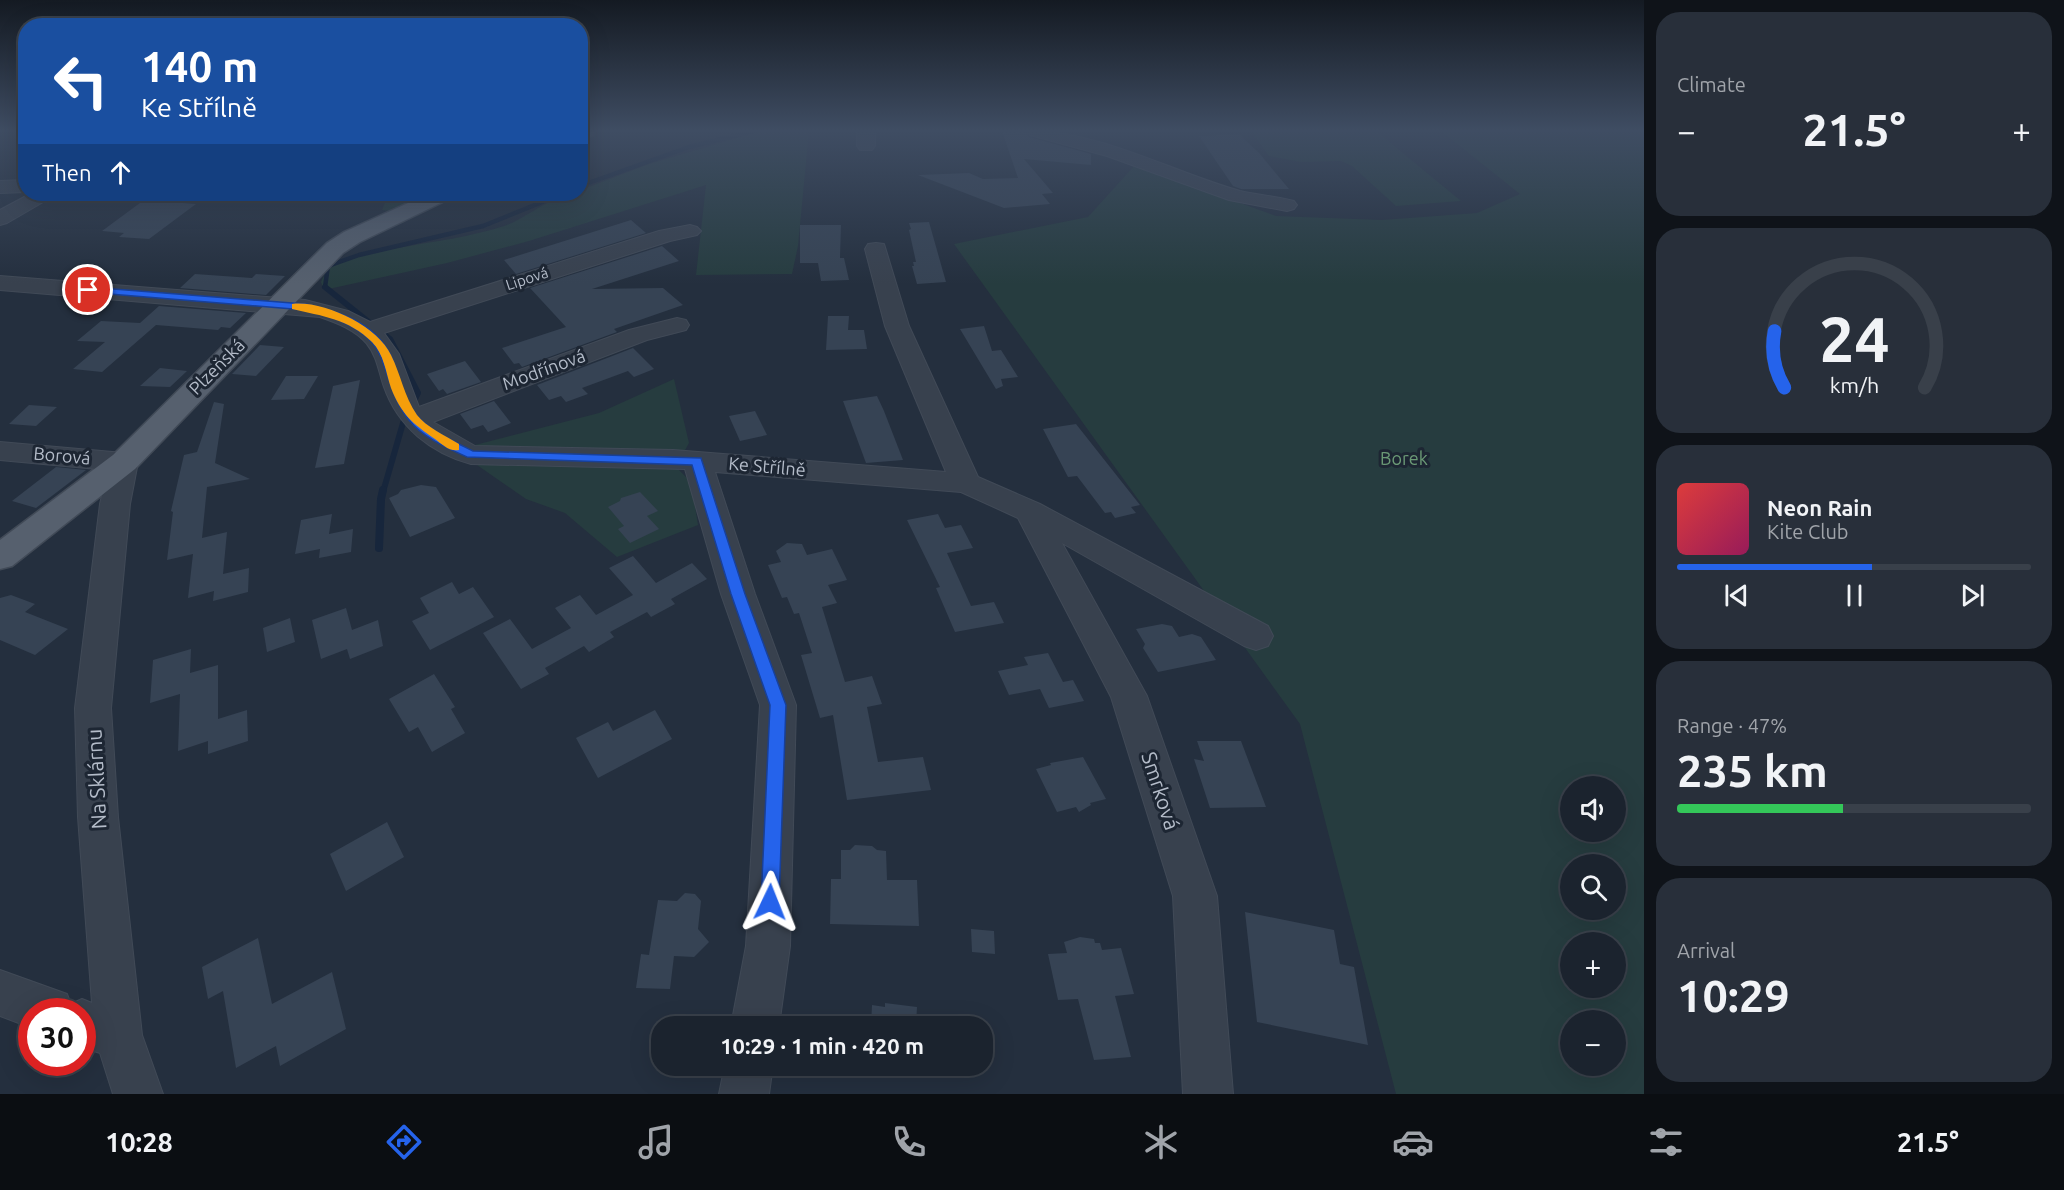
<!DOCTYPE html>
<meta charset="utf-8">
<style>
:root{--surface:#1b232e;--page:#282f3a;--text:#f1f3f6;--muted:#a0a4aa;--line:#39404a;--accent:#2563eb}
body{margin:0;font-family:Ubuntu,sans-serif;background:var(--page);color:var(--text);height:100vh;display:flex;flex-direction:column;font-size:22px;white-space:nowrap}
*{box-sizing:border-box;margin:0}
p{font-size:20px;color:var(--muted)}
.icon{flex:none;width:33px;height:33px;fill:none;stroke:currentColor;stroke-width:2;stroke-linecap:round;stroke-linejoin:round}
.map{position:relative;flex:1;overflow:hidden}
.drawer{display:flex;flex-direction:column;gap:12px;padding:12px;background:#0f1319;width:420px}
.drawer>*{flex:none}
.top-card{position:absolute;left:18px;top:18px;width:570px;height:183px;border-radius:24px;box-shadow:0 6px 24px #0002,0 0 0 2px var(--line);background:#1a4fa0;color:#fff;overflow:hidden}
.fabs{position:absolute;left:1560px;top:776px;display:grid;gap:12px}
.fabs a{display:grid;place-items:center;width:66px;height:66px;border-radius:50%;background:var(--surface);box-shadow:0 6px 24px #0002,0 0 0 2px var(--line);font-size:30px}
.speed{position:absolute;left:18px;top:998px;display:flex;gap:12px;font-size:30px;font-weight:700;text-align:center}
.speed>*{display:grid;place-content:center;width:78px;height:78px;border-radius:50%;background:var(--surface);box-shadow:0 6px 24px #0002,0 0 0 2px var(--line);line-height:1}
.speed .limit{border:9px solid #d22;background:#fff;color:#111}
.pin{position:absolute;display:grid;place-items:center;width:51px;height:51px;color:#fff;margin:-26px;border:3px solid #fff;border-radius:50%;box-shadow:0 2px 6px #0007}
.me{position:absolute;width:66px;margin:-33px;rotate:2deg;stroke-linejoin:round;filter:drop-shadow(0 0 4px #0008)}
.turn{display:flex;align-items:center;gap:21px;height:126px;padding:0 24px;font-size:27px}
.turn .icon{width:78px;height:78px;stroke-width:2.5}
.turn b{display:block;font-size:42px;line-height:51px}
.then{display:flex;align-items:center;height:57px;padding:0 24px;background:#0003;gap:12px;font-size:22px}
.big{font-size:45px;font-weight:600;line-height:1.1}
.drawer .widget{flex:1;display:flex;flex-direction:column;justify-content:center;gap:9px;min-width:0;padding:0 21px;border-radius:24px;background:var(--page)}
.drawer .dial{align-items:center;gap:0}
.dial svg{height:156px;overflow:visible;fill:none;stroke:var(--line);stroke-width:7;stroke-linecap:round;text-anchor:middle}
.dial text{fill:var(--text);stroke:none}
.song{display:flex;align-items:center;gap:18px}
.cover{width:72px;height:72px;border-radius:9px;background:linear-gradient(135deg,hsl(0 70% 55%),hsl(330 70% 35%))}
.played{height:6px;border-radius:3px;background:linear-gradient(90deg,var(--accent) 55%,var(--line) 55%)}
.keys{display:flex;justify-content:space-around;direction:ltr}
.heat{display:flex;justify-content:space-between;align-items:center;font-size:33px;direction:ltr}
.charge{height:9px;border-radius:4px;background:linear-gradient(90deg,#34c759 47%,var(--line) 0)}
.trip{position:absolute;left:651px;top:1016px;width:342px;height:60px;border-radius:24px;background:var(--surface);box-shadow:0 6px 24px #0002,0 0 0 2px var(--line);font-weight:600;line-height:60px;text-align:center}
.dock{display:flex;height:96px;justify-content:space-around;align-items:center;background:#0b0e12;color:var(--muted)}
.dock .icon{width:42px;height:42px}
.dock .active{color:var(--accent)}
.dock b{font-size:27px;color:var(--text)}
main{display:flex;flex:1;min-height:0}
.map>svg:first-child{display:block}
.green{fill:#263c3f;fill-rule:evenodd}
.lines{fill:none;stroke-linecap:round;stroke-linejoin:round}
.stream-far2{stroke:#17263c;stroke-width:4.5}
.stream-far1{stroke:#17263c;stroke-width:6}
.stream{stroke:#17263c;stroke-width:8}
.building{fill:#364354}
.minor-casing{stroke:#414a57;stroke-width:2}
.major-casing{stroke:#414a57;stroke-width:3}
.minor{fill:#38414e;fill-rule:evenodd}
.major{fill:#56606e;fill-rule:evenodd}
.route{fill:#2563eb;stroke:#184099;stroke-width:1.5}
.slow{fill:#f59e0b}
.labels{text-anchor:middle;stroke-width:6;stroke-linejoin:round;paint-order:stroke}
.far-street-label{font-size:15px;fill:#b4bcc9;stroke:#1d2633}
.street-label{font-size:18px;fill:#b4bcc9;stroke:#1d2633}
.park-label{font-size:18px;fill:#6b9a76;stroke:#1d2633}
.near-street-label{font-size:21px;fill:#b4bcc9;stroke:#1d2633}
</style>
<main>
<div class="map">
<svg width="1644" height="1094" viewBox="0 0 1644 1094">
<rect width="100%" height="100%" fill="#242f3e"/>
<g class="green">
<path d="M761,131H809L798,246L792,274L696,275L706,185L529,241L447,263L324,290L321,282C323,278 325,273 328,270C347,253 432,243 461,237C478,233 498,229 514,222C535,211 556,194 580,194L581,190L649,164Z"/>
<path d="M1251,131H1376L1461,201L1396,206L1352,166L1341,161L1301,162L1269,156Z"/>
<path d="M1441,131H1644V1094H1396L1300,724L954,244L1088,217L1135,165L1276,216L1382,220L1477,213L1520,194ZM1570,786H1616V831H1570ZM1570,864H1616V909H1570ZM1570,942H1616V987H1570ZM1570,1020H1616V1065H1570Z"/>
<path d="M385,194H431C416,201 400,214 382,210L387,198Z"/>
<path d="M674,379L689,443L676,467L691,482L698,525L617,557L565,513L526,499L477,465L475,445L599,413Z"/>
</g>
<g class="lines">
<g class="stream-far2">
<path d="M580,186L689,147L753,131"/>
<path d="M327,289L325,287L328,266L359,255L483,226L562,194"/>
</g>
<path class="stream-far1" d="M325,287L390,339L418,393L403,423L383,492"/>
<path class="stream" d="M379,548L381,499L383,490"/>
</g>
<g class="building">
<path d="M1002,131H1025L1029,137L1091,154V165L1024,159L1053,193L1042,194L1050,204L1004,208L918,175L969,173L983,179L1018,178Z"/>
<path d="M1239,134L1259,153L1289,189H1241L1233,186L1199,136Z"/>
<path d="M144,200L196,204L149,239L119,237L124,233L102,231Z"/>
<path d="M631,220L646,233L516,274L504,260Z"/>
<path d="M929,222L946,282L917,284L912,266H914L913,262H916L909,230L911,229L909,223Z"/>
<path d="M800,225H841L840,258H844L849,280L821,281L818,263H800Z"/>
<path d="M662,246L679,261L592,289L663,288L683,305L614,329L617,332L522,367L519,363L514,364L502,348L566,327L530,288Z"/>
<path d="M195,274L252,278L256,274L285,276L266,295L180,288Z"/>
<path d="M159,306L246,313L230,328L221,327L218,330L156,325L102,372L73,369L105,342L77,341L101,321L140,323Z"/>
<path d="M828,316H849L848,330H864L867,349L826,350Z"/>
<path d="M984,326L992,351L1001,350L1018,377L1001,379L1003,386L996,389L960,329Z"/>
<path d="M260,345L284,347L256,376L232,374Z"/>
<path d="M633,348L654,369L634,377L628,371L582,388L588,394L566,402L561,396L549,400L537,385Z"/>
<path d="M465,361L481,382L447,394L443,389L439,391L427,374Z"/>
<path d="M160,368L187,371L170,387L140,386Z"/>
<path d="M286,376H318L304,399L271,400Z"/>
<path d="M360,380L344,464L315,468L333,386Z"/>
<path d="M877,396L884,411L903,460L866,463L843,401Z"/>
<path d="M494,401L511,423L488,432L483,425L471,429L460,414Z"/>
<path d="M214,402L224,404L215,463L250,479L207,487L202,538L227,532L223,574L249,568L248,592L213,601L214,591L188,598L193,554L167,560L173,512L171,511L184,455L197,452Z"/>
<path d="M29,405L57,407L36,426L9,424Z"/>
<path d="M755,411L767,435L740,441L729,416Z"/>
<path d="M1076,424L1140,505L1131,507L1136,513L1115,518L1111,512L1105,513L1077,476L1068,477L1043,429Z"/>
<path d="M56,467L86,470L36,508L12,501Z"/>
<path d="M421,485L436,487L455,518L410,537L389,498L398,494L401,490Z"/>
<path d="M640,492L658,511L647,516L659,529L630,543L618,529L624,526L608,507L620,501L621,498Z"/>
<path d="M332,514L329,534L353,529L351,552L319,558L320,549L295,554L301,520Z"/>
<path d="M938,514L945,528L961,525L973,548L947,553L971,606L994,602L1004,623L955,632L936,588L940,587L907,520Z"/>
<path d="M787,543L802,544L807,555L832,549L847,580L828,585L837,603L822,607L845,682L872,676L882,704L867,707L878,762L923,757L931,790L847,800L833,715L820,718L801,655L812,653L799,613L794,614L787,597L782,598L768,565L781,562L776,551Z"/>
<path d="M633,556L656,583L692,563L707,579L671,599L675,604L651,617L647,612L610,632L614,637L589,652L584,646L545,668L549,674L521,689L483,633L510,619L532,649L571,628L555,608L580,595L596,615L633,595L609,568Z"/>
<path d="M452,582L459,594L473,587L494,617L430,650L412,621L429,613L420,598Z"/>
<path d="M11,595L35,604L25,612L68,629L35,655L0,640V598Z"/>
<path d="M346,608L352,630L378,620L383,646L350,659L347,649L321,659L312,620Z"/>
<path d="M290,618L295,642L267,652L263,628Z"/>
<path d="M1162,624L1172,626L1179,637L1192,634L1201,637L1216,660L1158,672L1143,648L1145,644L1136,629Z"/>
<path d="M191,649L190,673L218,665V719L247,710L248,741L208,754V741L178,751L180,694L150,703L153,660Z"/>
<path d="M1048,653L1063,682L1073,680L1084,701L1049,708L1040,689L1009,695L998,671L1028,665L1024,657Z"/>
<path d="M434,674L455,707L451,709L465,733L432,752L418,727L409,732L389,699Z"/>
<path d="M655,710L672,739L598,778L576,738L608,722L613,731Z"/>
<path d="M1197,741H1241L1266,807L1210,808L1194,759L1204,761Z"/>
<path d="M1083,757L1106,799L1090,803L1091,805L1079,812L1076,807L1057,812L1036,769L1051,765L1050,763Z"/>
<path d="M387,822L404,857L346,891L330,854Z"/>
<path d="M855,845L872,846L877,850L886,851L887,880H917L919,926L830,924L831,879H841V850H850Z"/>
<path d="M685,893L695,894L701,901L698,929L709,942L694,957L674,956L670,989L636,988L641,954L649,955L658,900L677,901Z"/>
<path d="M1245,912L1334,930L1340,964L1354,967L1368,1045L1257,1022Z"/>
<path d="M971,929L994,931L995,954L972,952Z"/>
<path d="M1080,937L1094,939L1095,943H1100L1102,950L1121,948L1134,994L1115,996L1131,1057L1094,1060L1078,999L1058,1000L1048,954L1067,953L1064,942Z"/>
<path d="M258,938L272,1004L332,972L346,1029L280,1066L276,1046L236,1068L223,991L208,999L202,967Z"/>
<path d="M885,1003L917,1007L916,1026H871L872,1005L885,1007Z"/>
</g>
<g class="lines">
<defs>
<g id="minor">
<path d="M857,131H875V146L872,150H860L857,146Z"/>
<path d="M1027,131C1102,131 1169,171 1240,191C1257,195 1276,196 1294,201L1297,205L1294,209L1287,211L1229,200L1107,156L1030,135Z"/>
<path d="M26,180V192L0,193V181Z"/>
<path d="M30,194H53L50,198L7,223L0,225V210Z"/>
<path d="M690,225L697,227L701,231L697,235L670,241L384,333L399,354L419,407L629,330L677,318L686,320L689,325L686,330L647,340L433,422L475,446L673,450L946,472L885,326L865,249L868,244L876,243L884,244L909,326L978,477L1040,504L1268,626L1273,636L1268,646L1256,650L1244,646L1062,543L1147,696L1217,896L1233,1094H1183L1173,896L1111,697L1018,518L961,492L715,472L755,594L796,705L790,946L779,1026H731L746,946L760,705L721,594L685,469L471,464C431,453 398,427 384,387C379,373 377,356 367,344C356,330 337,323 320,317L0,290V276L305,300L348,311L370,322L659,231Z"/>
<path d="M0,442L124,453L134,455L138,462L130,504L111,708L118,817L142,1035L163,1094H113L100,1053L82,1047V1011H32V1028L0,1016V970L67,994L71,1004L82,999L92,1003L78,817L75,708L100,504L108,470L0,460Z"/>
<path d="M725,1065H773L769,1094H719Z"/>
</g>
<g id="major">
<path d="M580,131H595L593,135L580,139Z"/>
<path d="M428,194H454L451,198L360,242L343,253L135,469L12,566L0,569V540L113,455L327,243L344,232Z"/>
</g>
</defs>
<use href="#minor" class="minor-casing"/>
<use href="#major" class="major-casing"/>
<use href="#minor" class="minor"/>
<use href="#major" class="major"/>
</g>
<linearGradient id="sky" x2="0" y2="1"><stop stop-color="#141a22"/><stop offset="0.46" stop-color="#3f4d63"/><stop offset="1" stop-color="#3f4d63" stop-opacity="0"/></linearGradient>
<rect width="1644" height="284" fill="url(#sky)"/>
<path class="route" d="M88,287L305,304C344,312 382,326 395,366C401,383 406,403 418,417C432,432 455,442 473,451L701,458L745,594L786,705L779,902L777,909L770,911L763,909L761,902L770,705L731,594L692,465L467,457C447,448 422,437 409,420C394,402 389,378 381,357C370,328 332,316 305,310L85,292L83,290Z"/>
<path class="slow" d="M292,304C323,300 378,326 391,355C401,375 404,396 417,415C426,427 446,436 459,444V450C449,452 442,444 435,439C413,424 401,414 391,388C386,373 384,354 372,342C349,319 322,316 292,309Z"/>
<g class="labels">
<g class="far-street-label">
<text transform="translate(527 279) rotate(-18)" y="5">Lipová</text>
</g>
<g class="street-label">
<text transform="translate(217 367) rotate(-45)" y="6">Plzeňská</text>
<text transform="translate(544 370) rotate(-20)" y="6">Modřínová</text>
<text transform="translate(62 456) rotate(5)" y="6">Borová</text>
<text transform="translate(767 467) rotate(5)" y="6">Ke Střílně</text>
</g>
<g class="park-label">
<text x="1404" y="465">Borek</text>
</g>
<g class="near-street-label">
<text transform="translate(97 779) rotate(-93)" y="7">Na Sklárnu</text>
<text transform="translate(1160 791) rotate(72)" y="7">Smrková</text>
</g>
</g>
</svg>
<div class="fabs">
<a><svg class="icon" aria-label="sound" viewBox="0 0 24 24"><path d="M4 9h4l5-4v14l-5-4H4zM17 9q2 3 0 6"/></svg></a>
<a><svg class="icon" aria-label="search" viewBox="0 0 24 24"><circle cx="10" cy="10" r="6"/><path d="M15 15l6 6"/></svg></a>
<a>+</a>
<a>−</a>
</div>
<div class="speed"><div class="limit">30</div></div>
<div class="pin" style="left:88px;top:290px;background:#d93025"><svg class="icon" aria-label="arrive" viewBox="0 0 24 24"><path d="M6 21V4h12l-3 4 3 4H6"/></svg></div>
<svg class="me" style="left:770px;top:902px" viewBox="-20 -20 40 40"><path d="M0-17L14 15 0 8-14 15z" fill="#2563eb" stroke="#fff" stroke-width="4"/></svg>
<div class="trip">10:29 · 1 min · 420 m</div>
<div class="top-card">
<div class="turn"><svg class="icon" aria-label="left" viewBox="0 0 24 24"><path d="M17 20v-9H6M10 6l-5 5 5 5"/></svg><div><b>140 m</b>Ke Střílně</div></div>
<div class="then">Then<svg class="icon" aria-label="ahead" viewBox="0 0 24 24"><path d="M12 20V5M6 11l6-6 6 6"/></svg></div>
</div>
</div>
<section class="drawer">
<div class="widget"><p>Climate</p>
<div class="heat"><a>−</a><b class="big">21.5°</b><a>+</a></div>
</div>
<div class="widget dial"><svg viewBox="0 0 100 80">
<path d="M14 69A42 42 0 1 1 86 69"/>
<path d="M14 69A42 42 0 0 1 9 40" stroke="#2563eb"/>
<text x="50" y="56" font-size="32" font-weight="700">24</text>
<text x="50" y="72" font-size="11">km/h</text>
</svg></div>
<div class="widget">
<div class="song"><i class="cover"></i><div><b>Neon Rain</b><p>Kite Club</p></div></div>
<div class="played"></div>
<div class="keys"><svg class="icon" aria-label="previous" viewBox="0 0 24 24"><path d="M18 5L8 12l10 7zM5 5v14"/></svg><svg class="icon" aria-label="pause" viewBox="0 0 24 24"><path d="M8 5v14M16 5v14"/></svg><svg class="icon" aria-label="next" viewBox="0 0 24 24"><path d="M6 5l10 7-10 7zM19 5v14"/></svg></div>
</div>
<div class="widget"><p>Range · 47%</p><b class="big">235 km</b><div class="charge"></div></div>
<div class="widget"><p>Arrival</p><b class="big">10:29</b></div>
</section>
</main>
<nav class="dock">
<b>10:28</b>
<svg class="icon active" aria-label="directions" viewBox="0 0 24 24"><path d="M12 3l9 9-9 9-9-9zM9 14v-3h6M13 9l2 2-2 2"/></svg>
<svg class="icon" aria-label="music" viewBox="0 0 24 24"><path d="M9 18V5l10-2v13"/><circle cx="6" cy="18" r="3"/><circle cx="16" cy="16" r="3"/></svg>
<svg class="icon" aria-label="phone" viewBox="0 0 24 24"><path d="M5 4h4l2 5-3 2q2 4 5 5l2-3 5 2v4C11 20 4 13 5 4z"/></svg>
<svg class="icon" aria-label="climate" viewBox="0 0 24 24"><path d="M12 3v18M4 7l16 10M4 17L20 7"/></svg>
<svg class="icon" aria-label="car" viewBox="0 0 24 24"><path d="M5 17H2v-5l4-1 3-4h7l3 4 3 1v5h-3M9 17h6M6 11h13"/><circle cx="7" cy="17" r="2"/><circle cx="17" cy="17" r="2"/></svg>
<svg class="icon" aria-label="filters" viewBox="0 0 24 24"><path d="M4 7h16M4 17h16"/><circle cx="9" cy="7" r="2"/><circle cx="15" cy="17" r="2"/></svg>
<b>21.5°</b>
</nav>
